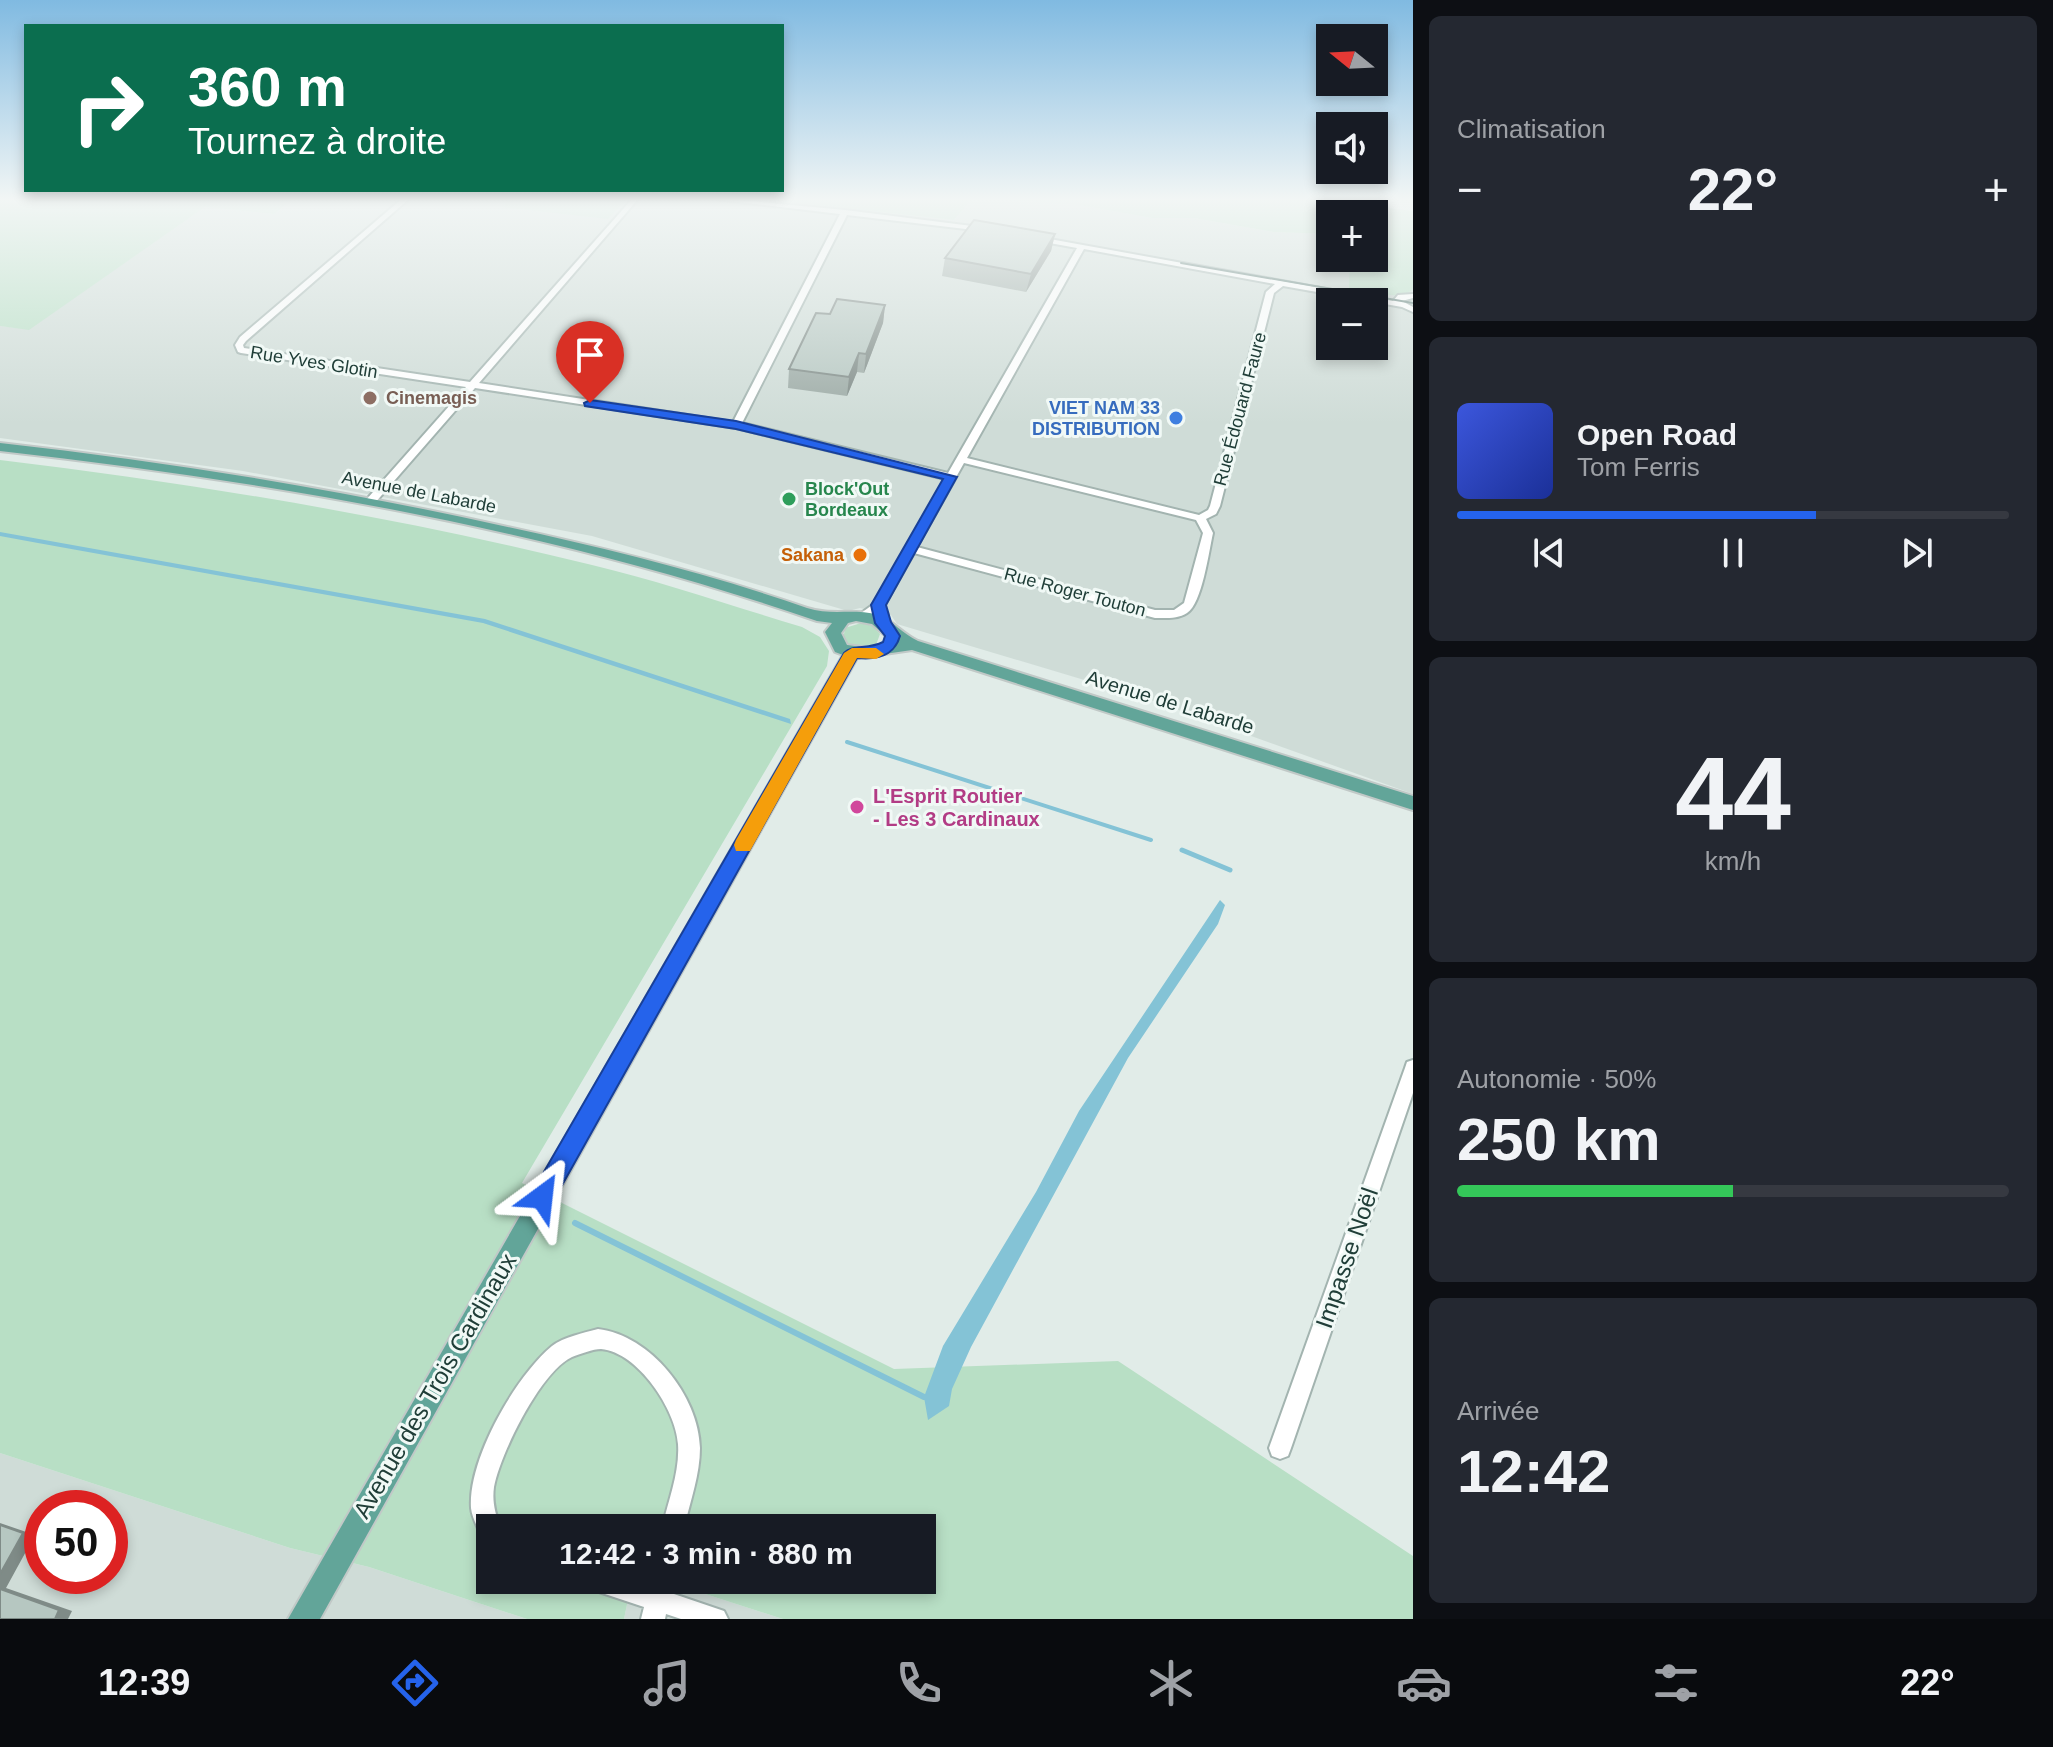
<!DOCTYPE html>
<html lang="fr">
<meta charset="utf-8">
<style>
:root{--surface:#171b24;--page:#242831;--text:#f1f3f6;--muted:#9ea1a6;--line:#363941;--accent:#2563eb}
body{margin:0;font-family:Arial,sans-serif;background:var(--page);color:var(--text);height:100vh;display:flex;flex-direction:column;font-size:30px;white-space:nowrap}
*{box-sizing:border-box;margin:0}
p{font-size:26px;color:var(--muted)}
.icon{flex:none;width:44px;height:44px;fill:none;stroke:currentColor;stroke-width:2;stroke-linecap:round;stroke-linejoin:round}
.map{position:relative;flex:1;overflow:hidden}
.side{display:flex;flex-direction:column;gap:16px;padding:16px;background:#0d0f14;width:640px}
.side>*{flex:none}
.hud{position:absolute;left:24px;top:24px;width:760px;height:168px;border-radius:0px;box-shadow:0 4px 12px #0003;background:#0b6e4f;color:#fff;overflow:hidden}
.needle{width:52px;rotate:288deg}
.tools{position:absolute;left:1316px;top:24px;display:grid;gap:16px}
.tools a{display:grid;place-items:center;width:72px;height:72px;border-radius:0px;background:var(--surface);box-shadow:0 4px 12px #0003;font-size:40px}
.speed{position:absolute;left:24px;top:1490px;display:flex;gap:16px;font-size:40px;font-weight:700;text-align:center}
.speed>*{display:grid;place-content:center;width:104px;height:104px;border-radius:50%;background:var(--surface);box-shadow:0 4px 12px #0003;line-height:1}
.speed .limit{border:12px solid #d22;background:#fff;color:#111}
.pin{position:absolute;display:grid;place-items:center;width:68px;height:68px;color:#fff;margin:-82px -34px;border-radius:50% 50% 50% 0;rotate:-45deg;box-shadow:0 0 8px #0007}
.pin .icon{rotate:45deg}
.me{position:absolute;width:88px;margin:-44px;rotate:30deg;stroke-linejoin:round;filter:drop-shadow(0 0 6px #0008)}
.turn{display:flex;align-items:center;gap:28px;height:168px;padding:0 32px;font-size:36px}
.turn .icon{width:104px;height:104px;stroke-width:2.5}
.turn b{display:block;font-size:56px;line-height:68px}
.big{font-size:60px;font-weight:800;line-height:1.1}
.side .tile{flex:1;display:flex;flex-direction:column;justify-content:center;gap:12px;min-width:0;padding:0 28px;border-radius:12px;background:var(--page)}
.side .dial{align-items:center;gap:0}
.dial b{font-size:104px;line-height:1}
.song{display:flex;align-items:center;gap:24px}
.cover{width:96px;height:96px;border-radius:12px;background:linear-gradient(135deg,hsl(230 70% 55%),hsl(230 70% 35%))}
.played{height:8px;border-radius:4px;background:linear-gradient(90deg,var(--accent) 65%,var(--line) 65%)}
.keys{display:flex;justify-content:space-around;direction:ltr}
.heat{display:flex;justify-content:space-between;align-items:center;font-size:44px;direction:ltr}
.charge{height:12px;border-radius:6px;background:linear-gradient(90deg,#34c759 50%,var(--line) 0)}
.trip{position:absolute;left:476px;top:1514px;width:460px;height:80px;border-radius:0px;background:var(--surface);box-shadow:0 4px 12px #0003;font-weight:800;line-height:80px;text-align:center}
.tabs{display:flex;height:128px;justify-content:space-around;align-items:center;background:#090b0e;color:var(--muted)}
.tabs .icon{width:56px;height:56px}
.tabs .on{color:var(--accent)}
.tabs b{font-size:36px;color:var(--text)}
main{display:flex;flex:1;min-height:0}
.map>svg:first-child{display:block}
.built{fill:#cfdcd7;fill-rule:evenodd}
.green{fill:#b8dfc5}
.water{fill:#84c3d6}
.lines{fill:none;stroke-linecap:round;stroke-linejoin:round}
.stream-far2{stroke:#84c3d6;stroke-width:4}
.stream-far1{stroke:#84c3d6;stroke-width:5}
.stream{stroke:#84c3d6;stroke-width:6}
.minor-casing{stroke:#a3b4b0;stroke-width:4}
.major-casing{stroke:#c1c9c7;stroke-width:4}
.minor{fill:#fff;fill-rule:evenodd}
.major{fill:#62a599;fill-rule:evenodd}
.tram{stroke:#5a7a74;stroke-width:2}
.wall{fill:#9daba6}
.shaded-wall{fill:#7f8b87}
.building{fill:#b6c7c1;stroke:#7f8b87;stroke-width:2}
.route{fill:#2563eb;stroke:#184099;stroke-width:2}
.slow{fill:#f59e0b}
.education-dot{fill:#8d6e63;stroke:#f1f9f6;stroke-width:3}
.shop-dot{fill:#3f7fe0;stroke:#f1f9f6;stroke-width:3}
.leisure-dot{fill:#2e9e5b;stroke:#f1f9f6;stroke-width:3}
.food-dot{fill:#e8710a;stroke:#f1f9f6;stroke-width:3}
.hotel-dot{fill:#d1479c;stroke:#f1f9f6;stroke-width:3}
.labels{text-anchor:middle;stroke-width:6;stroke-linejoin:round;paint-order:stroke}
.far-street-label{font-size:18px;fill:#203e38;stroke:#f1f9f6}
.far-education-label{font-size:18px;font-weight:bold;fill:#785e54;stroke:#f1f9f6;text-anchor:start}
.far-shop-label{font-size:18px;font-weight:bold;fill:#366cbe;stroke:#f1f9f6;text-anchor:end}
.far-leisure-label{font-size:18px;font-weight:bold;fill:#27864d;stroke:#f1f9f6;text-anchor:start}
.far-food-label{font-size:18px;font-weight:bold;fill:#c56008;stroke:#f1f9f6;text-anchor:end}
.street-label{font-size:20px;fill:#203e38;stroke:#f1f9f6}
.hotel-label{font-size:20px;font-weight:bold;fill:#b23c85;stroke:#f1f9f6;text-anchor:start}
.near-street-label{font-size:24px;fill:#203e38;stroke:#f1f9f6}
</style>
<main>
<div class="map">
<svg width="1413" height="1619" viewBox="0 0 1413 1619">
<rect width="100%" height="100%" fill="#e1ece8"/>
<g class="built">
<path d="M295,198H750L954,220L973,198H981L1079,205L1152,218H1194L1274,232L1330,234V258H1374L1413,242V794L1151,700L897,624L891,615L860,608L848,611L592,536L243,471L0,438V326L29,329L205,207L274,214ZM1330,302H1374V346H1330Z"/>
<path d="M0,1453L290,1548L369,1567L527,1619H0ZM42,1508H110V1576H42Z"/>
<path d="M632,1580H662L783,1619H624Z"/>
</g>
<g class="green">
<path d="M0,198H295L274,214L205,207L29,330L0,326Z"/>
<path d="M511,198H627L608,219L502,207Z"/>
<path d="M750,198H973L954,220Z"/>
<path d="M981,198H1307L1413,211V289C1400,302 1367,291 1349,288L1350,258H1374V214H1330V234L1274,232L1194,218H1152L1079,205Z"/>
<path d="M0,460C198,484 398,517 592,565C663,582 732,606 802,627L820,637L829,651L827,666L522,1183L894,1369L1118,1361L1413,1556V1619H783L662,1580H922V1528H490V1580H632L624,1619H527L369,1567L290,1548L0,1453Z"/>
<path d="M861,623L873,626L880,634L876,645C865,650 852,649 843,640L845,628Z"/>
</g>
<g class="water">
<path d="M0,532L485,619L790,719L791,724L483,623L38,543L0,536Z"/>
<path d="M1220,900L1225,905L1218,924L1128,1058L971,1347L952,1389L949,1406L928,1420L924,1397L943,1346L1036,1192L1079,1111Z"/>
</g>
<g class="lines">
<path class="stream-far2" d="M847,742L1151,840"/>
<path class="stream-far1" d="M1182,850L1230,870"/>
<path class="stream" d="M575,1223L924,1397"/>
<defs>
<g id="minor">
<path d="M403,198H410L246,341L243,345L244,348L470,382L633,198H639L479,383L733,422L840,214L721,200L718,198L845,210L988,228L992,230L991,232L847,215L742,423L948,473L1077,248L1033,240V236L1393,301L1398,295L1413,294V298L1402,301L1413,307V312L1402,307L1283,286L1274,293L1220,506L1216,514L1206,519L1213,533C1209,551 1202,604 1187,613C1178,619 1166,618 1155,618L914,553L883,608L863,620L857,616L875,603L945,479L736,428L475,388L374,504H366V500L466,387L241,353L238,352L235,345L240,337ZM1084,249L1275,284L1266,292L1210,506L1208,510L1199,515L967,458ZM964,463L1196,520L1203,533L1184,603L1174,610H1155L917,547Z"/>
<path d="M1413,1060V1093L1291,1448L1288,1456L1280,1459L1272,1456L1269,1448L1405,1068L1407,1062Z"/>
<path d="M598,1329C650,1335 699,1396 700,1448C700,1475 690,1502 684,1528H662C668,1501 680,1472 678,1444C676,1410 638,1352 601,1349C593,1349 580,1354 572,1357C541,1371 500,1454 494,1487C492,1502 495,1514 501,1528H490V1540L482,1537C478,1528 472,1518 471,1508C468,1459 515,1377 552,1346C564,1337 583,1333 598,1329Z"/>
<path d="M584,1580H631L649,1586L651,1580H673L671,1593L724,1611L728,1619H681L666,1614L665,1619H641L644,1607L587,1588Z"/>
</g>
<path id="major" d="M0,443C169,462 337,489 503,526C605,548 707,573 807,608C831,616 854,608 878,615C892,620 904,635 918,641L1413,796V810L912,650L857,658L320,1619H288L843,655L835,652L825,632L832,623L817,621C554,530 275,482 0,451ZM856,621L872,624L893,642L869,648L847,645L841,633L848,623Z"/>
</defs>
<use href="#minor" class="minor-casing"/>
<use href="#major" class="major-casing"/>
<use href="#minor" class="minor"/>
<use href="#major" class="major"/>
<path class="tram" d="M1181,263L1413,303"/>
</g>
<g class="wall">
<path d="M1055,234L1051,251L1026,292L942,276L945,258Z"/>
<path d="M885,305L883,323L864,373L857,372L847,396L788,388L789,369L830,314Z"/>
</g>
<g class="shaded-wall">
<path d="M1055,234L1051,251L1026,292L1031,274Z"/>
<path d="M885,305L883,323L864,373L866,354Z"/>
<path d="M859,353L857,372L847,396L849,377Z"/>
<path d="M0,1523L35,1535L6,1588L72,1611L68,1619H55L0,1589Z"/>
</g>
<g class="building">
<path d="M974,220L1055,234L1031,274L945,258Z"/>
<path d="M837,299L885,305L866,354L859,353L849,377L789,369L816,313L830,314Z"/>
<path d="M0,1525L23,1533L0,1574Z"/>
<path d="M0,1589L59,1610L55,1619H0Z"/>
</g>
<linearGradient id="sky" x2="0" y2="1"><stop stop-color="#80bae1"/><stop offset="0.47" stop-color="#f2f6f5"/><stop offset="1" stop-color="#f2f6f5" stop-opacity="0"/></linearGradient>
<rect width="1413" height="424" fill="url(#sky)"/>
<path class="route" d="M590,400L736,421L957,477L886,605L891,622L900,636C894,657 876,660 857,658L551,1205L542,1209L534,1205L530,1197L534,1189L844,653C852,644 868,650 883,642L885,636L875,623L871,605L943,479L736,429L585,406L584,403Z"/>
<path class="slow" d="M852,648H876L884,654L876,659L857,658L750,851H736L734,845L736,840L844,653Z"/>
<circle class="education-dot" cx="370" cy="398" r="8"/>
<circle class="shop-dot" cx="1176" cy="418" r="8"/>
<circle class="leisure-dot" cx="789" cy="499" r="8"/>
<circle class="food-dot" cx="860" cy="555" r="8"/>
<circle class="hotel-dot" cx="857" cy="807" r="8"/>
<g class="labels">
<g class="far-street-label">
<text transform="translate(314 362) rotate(9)" y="6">Rue Yves Glotin</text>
<text transform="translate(1240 409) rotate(-75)" y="6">Rue Édouard Faure</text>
<text transform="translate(419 492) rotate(11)" y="6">Avenue de Labarde</text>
<text transform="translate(1075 592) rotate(15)" y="6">Rue Roger Touton</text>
</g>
<g class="far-education-label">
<text x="386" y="404">Cinemagis</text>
</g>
<g class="far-shop-label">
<text x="1160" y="414">VIET NAM 33<tspan x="1160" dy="21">DISTRIBUTION</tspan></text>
</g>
<g class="far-leisure-label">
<text x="805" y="495">Block'Out<tspan x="805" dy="21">Bordeaux</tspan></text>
</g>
<g class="far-food-label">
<text x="844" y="561">Sakana</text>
</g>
<g class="street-label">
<text transform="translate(1170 702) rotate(17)" y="7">Avenue de Labarde</text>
</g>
<g class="hotel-label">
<text x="873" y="803">L'Esprit Routier<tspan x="873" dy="23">- Les 3 Cardinaux</tspan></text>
</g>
<g class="near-street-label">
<text transform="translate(1347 1258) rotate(-71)" y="8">Impasse Noël</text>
<text transform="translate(435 1386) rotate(-60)" y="8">Avenue des Trois Cardinaux</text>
</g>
</g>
</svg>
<div class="tools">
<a><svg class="needle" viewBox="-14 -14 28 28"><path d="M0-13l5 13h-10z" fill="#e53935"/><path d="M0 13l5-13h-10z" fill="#9ea1a6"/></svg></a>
<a><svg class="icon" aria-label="sound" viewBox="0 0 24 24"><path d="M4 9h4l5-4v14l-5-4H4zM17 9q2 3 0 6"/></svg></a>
<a>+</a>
<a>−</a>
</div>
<div class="speed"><div class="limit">50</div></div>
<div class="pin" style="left:590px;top:403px;background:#d93025"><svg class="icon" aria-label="arrive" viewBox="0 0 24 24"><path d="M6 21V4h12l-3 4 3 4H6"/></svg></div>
<svg class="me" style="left:542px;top:1197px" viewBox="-20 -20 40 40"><path d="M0-17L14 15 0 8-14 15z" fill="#2563eb" stroke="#fff" stroke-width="4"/></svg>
<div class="trip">12:42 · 3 min · 880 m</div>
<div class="hud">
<div class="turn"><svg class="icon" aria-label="right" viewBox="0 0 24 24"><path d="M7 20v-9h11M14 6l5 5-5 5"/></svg><div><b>360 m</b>Tournez à droite</div></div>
</div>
</div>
<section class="side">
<div class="tile"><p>Climatisation</p>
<div class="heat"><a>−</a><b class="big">22°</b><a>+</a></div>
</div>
<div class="tile">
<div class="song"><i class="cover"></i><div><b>Open Road</b><p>Tom Ferris</p></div></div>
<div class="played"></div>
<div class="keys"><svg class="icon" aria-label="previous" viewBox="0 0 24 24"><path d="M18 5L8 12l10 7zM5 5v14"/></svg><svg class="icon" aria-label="pause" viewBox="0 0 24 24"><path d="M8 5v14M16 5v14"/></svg><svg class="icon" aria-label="next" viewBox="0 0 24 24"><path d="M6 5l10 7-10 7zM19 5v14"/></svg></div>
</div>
<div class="tile dial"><b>44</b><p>km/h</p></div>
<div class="tile"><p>Autonomie · 50%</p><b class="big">250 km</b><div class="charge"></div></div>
<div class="tile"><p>Arrivée</p><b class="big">12:42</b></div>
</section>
</main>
<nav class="tabs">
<b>12:39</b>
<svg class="icon on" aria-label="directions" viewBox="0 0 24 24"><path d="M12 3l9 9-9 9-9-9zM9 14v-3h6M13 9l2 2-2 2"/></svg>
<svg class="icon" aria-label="music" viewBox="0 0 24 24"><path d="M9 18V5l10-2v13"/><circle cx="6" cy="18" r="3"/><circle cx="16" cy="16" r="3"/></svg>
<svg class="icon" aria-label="phone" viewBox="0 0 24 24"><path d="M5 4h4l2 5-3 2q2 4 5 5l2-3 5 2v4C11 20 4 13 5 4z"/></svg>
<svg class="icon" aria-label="climate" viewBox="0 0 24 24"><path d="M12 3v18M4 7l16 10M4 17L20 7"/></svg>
<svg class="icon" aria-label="car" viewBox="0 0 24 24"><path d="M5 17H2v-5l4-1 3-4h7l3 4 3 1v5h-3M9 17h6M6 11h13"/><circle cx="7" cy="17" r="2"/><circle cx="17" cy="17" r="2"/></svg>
<svg class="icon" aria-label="filters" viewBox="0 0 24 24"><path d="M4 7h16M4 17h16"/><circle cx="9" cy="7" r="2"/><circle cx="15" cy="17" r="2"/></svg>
<b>22°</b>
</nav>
